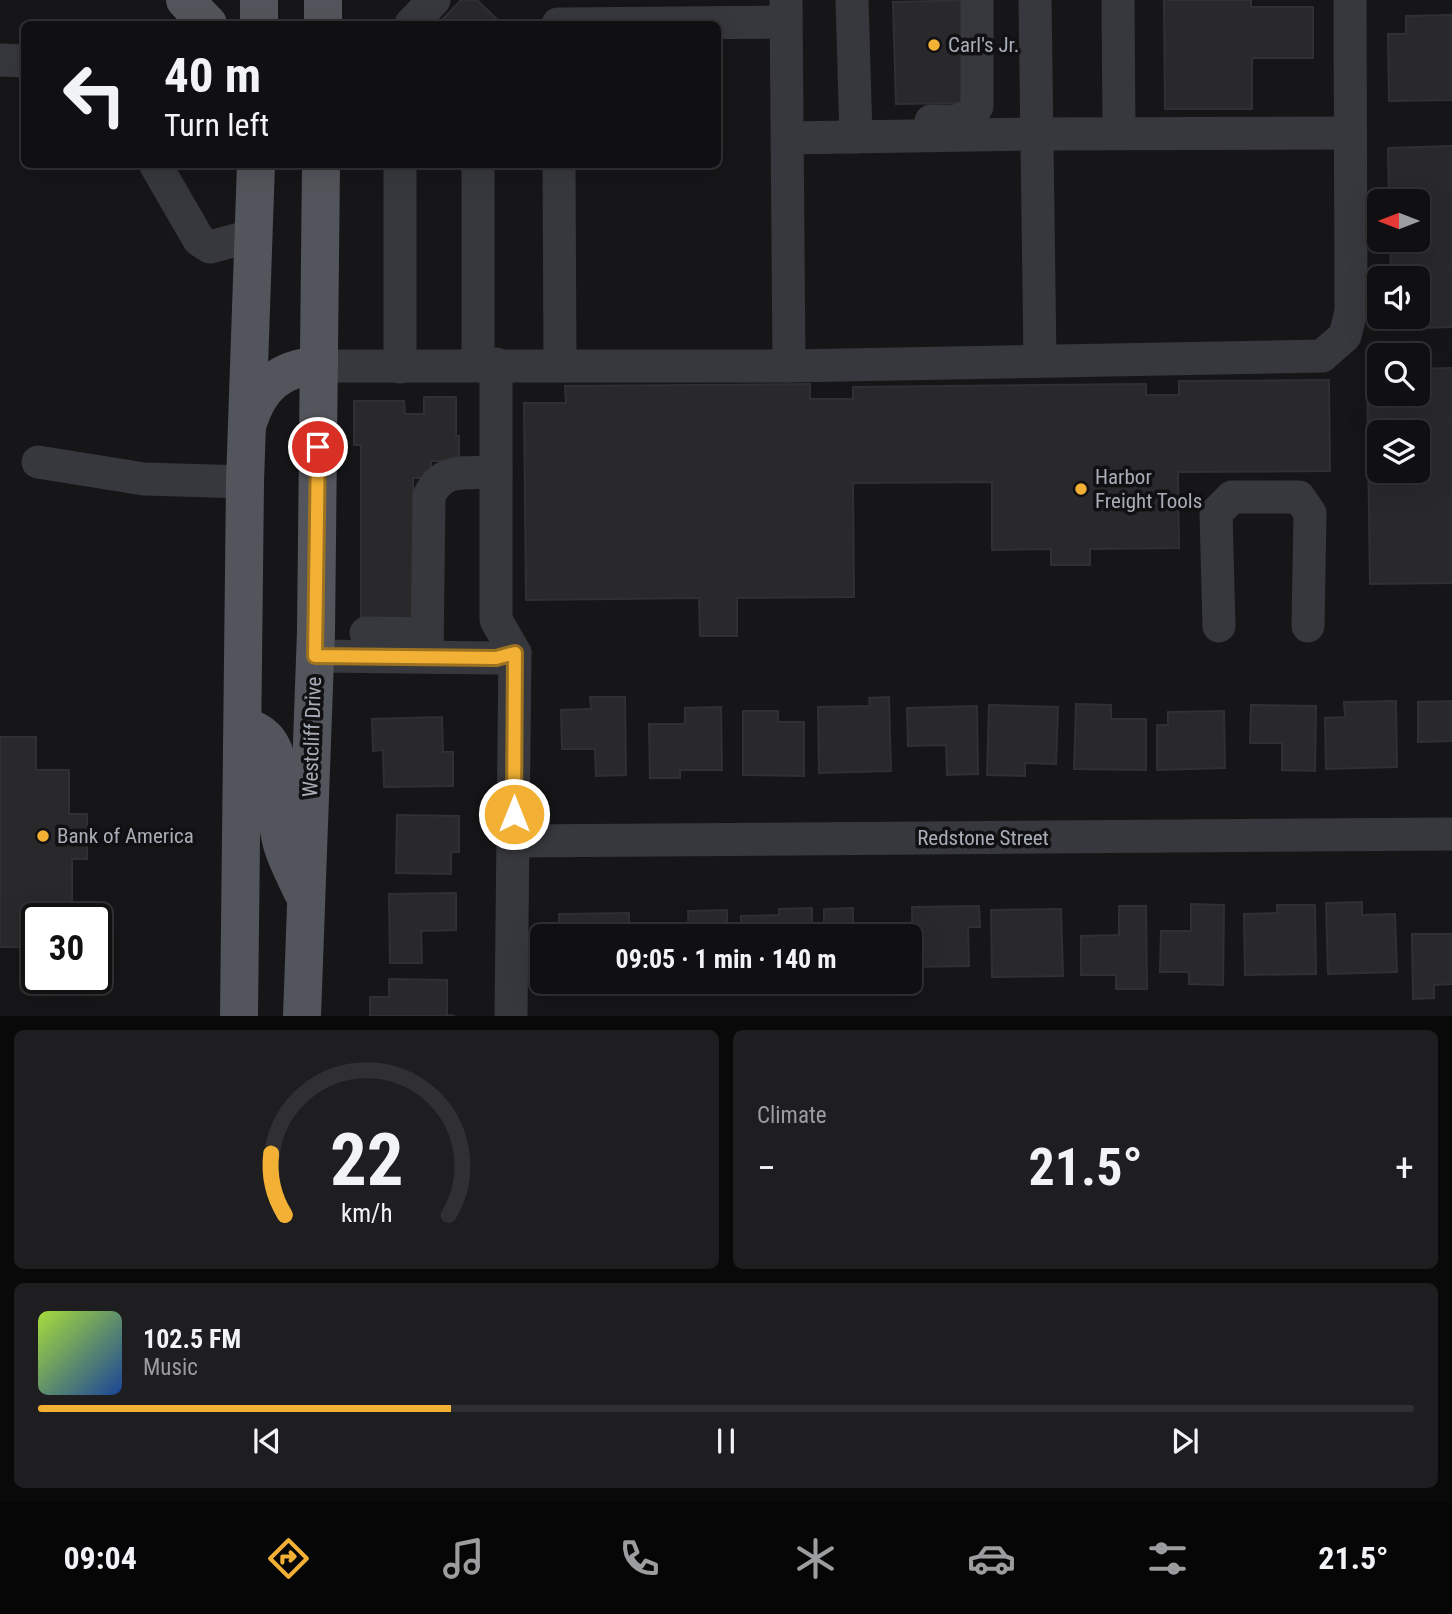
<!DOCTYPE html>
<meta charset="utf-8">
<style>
:root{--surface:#101012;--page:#1e1e20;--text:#f1f3f6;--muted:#9c9d9f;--line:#303032;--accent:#f2b134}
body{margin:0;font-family:"Roboto Condensed",sans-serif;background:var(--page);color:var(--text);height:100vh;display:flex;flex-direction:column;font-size:26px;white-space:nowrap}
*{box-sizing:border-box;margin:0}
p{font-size:23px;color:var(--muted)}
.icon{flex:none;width:38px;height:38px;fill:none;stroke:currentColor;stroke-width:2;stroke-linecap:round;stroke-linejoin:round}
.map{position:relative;height:1016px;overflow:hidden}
.details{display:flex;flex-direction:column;gap:14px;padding:14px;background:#09090a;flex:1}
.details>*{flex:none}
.banner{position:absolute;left:21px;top:21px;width:700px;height:147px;border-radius:10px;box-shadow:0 7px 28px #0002,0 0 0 2px var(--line);background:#101012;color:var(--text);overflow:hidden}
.needle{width:46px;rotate:270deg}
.tools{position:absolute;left:1367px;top:189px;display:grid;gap:14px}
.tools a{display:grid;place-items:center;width:63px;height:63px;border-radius:10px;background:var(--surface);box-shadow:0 7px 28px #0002,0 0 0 2px var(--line);font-size:35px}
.speed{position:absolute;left:21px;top:903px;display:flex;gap:14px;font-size:35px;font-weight:700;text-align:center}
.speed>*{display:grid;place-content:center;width:91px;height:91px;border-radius:50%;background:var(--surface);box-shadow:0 7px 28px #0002,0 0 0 2px var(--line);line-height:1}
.speed .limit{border:4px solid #111;border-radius:10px;background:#fff;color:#111}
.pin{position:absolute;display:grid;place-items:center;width:60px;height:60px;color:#fff;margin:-30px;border:4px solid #fff;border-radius:50%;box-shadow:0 2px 7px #0007}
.me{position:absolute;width:77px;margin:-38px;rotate:0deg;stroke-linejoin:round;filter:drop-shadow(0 0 5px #0008)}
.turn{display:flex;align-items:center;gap:24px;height:147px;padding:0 28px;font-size:32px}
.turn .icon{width:91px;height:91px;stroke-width:2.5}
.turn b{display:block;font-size:49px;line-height:60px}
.big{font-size:52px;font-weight:700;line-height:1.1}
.details .tile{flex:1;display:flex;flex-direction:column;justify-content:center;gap:10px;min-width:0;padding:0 24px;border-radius:10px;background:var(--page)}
.details .dial{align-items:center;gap:0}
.dial svg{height:182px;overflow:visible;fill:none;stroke:var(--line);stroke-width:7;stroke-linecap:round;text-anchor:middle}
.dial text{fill:var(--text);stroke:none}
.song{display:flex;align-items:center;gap:21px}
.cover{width:84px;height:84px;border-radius:10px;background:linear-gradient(135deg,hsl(80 70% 55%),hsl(220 70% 35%))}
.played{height:7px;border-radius:4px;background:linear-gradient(90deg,var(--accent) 30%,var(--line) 30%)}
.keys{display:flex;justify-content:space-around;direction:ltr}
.heat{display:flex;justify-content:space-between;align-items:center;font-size:38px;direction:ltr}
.details .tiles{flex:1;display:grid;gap:14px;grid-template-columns:1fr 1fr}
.tile:last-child{grid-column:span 2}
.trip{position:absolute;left:530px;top:924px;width:392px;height:70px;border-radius:10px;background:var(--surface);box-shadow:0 7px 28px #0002,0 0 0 2px var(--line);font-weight:700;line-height:70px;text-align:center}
.tabs{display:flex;height:112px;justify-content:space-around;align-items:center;background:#060607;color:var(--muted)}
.tabs .icon{width:49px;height:49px}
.tabs .on{color:var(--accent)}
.tabs b{font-size:32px;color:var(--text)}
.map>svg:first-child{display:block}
.building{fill:#29292c;stroke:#303034;stroke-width:2;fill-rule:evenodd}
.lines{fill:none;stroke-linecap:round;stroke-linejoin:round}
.minor{stroke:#37383d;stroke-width:33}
.major{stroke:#53555c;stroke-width:38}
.route-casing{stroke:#9d7322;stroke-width:18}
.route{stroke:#f2b134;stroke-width:12}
.poi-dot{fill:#f2b134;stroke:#111113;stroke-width:2.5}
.labels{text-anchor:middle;stroke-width:7;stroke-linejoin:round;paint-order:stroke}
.poi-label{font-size:21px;fill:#a8adb8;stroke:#111113;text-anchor:start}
.street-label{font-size:21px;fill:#a8adb8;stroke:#111113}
</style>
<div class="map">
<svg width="1452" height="1016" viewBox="0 0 1452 1016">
<rect width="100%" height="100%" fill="#161618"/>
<g class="building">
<path d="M461,0H477L502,24H438Z"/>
<path d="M973,0L962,103L896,104L893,2Z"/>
<path d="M1164,0H1251V7H1313V58H1252V109H1165Z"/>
<path d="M1452,15V100L1389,101L1388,34H1406V16Z"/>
<path d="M1452,146V327L1392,329V317H1418V278H1391L1390,240H1418V201H1389L1388,148Z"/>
<path d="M1452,368V583L1370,584L1367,369H1379V394H1418V369ZM1379,432H1418V471H1379Z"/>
<path d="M1329,380L1330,471L1178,472L1179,548L1090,549V565H1051V549L992,550V482L853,483L854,597L737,598V636H700L699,598L526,600L524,403H566L565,386L810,384V399H853V387L1146,384V395H1179V381Z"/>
<path d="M424,397H456V436H459V461H431V478H413L414,618H361V445H354V401H404L405,414H424Z"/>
<path d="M590,697H625L626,775L596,776L595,749H562L561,710L591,709Z"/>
<path d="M889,697L891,771L819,773L818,707L870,706L869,698Z"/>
<path d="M1396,701L1397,767L1326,769L1325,718L1345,717L1344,702Z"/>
<path d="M1452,701V741L1418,742V702Z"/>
<path d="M1076,704L1111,705V719H1146V770L1074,769Z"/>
<path d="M989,705L1058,707L1056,764L1025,763V776L987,775Z"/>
<path d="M1251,705L1316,706L1315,771L1282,770V743H1250Z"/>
<path d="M977,706L978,774L947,775L946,745L908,746L907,708Z"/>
<path d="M721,707L722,770H680V778H650L649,724H685V708Z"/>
<path d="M743,711H778V722H804V776L743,775Z"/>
<path d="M1224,711L1225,768L1157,770V725H1168V712Z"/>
<path d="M442,717L443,752H453V786L384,787L383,750L373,751L372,719Z"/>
<path d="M0,737H36V770H69V814H87V859H72V919H37V947H0Z"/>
<path d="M397,815L459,816V852H451V874L396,873Z"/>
<path d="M456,893V930L421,931L422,963H390L389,894Z"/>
<path d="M1362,902V915L1395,914L1397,972L1328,974L1326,903Z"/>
<path d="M1191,904L1224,905L1223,985L1189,984V972H1160L1161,931H1191Z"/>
<path d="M1277,905H1315L1316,974L1245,975L1244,914L1277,913Z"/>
<path d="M979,906L980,927H968L969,966L913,967L912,907Z"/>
<path d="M1119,906H1146L1147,989H1116V975H1081V936L1119,935Z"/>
<path d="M812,908V936H741V916L779,915V909Z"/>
<path d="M853,908V936H824V909Z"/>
<path d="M1061,909L1063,976L992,977L991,910Z"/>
<path d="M727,910V936H689L688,911Z"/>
<path d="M629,913V936H559V914Z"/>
<path d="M1412,934H1452V984L1434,985V998L1413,999Z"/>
<path d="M389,979L447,980V1015L455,1016H370V997H389Z"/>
<rect x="678" y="982" width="37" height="7"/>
<rect x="825" y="982" width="25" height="6"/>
</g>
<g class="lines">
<g class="minor">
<path d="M852,0L856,137"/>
<path d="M1035,0L1040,361"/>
<path d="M1118,0L1119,133"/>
<path d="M411,24L434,0"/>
<path d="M558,24L786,22"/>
<path d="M0,60L24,61"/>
<path d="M931,121C949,121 968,124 977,106V0"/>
<path d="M788,138L1036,134L1350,133"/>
<path d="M155,164L199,240L210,247L255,235"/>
<path d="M400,164V367"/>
<path d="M478,164V365"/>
<path d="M319,366H560L559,164"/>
<path d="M560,366H789L786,0"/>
<path d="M789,366L1322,356L1345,336L1351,311L1350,0"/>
<path d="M38,462L144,479L245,482"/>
<path d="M1219,626L1216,513L1232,497H1299L1310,513L1308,626"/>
<path d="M366,633L427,634"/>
<path d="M315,656L496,658L515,653L496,620V364"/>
<path d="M427,657L429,496C443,466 466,474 496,472"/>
<path d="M514,841L1452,834"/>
<path d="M511,1016L515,653"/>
</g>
<g class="major">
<path d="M185,0L208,24"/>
<path d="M259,24V0"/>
<path d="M323,24V0"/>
<path d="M248,423C259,387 280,367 319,366"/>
<path d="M243,726C293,738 273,792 279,830C282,852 293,871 302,891"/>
<path d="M239,1016L245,482L256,164"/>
<path d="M302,1016L316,632L321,164"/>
</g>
</g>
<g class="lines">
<defs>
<path id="route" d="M318,447L315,656L496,658L515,653L514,814"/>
</defs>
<use href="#route" class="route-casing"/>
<use href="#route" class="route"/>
</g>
<g class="poi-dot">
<circle cx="934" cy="45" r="7"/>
<circle cx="1081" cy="489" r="7"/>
<circle cx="43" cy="836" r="7"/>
</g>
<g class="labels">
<g class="poi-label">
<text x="948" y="52">Carl's Jr.</text>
<text x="1095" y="484">Harbor<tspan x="1095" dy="24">Freight Tools</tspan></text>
<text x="57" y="843">Bank of America</text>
</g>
<g class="street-label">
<text transform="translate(312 737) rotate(-88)" y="7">Westcliff Drive</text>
<text x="983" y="845">Redstone Street</text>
</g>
</g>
</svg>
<div class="tools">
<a><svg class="needle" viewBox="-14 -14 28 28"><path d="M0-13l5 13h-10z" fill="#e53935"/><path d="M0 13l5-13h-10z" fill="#9c9d9f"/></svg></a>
<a><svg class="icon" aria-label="sound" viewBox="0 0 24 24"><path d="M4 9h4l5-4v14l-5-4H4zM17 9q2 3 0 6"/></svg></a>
<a><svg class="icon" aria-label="search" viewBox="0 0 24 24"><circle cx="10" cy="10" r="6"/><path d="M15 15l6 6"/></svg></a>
<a><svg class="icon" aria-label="layers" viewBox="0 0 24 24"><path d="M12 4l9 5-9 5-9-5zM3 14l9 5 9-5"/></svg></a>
</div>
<div class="speed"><div class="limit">30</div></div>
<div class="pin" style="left:318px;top:447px;background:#d93025"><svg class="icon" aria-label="arrive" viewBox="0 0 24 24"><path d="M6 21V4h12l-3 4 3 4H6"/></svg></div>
<svg class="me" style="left:514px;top:814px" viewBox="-20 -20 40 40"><circle r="17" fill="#f2b134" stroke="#fff" stroke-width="3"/><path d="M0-11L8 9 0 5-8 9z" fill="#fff"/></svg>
<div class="trip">09:05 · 1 min · 140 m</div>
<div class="banner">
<div class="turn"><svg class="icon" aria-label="left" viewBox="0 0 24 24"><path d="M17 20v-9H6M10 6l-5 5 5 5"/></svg><div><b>40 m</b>Turn left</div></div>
</div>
</div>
<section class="details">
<div class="tiles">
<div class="tile dial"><svg viewBox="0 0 100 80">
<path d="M14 69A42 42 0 1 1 86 69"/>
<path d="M14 69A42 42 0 0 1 8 42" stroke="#f2b134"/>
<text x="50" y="56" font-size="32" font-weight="700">22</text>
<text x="50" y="72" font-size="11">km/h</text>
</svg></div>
<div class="tile"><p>Climate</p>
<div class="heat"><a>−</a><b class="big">21.5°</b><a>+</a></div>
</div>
<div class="tile">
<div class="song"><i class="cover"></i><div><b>102.5 FM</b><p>Music</p></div></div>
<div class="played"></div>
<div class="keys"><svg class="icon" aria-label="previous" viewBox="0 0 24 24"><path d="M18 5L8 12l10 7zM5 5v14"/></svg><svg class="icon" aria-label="pause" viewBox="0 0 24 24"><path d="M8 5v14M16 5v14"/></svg><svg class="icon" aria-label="next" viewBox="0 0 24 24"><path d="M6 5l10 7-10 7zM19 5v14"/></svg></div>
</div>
</div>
</section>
<nav class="tabs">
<b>09:04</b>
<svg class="icon on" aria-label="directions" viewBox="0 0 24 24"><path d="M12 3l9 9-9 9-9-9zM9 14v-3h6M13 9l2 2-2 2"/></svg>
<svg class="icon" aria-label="music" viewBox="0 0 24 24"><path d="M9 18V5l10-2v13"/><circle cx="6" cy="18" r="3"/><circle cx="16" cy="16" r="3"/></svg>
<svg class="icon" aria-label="phone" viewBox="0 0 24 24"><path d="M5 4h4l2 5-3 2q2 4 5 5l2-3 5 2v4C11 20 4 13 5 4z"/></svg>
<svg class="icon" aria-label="climate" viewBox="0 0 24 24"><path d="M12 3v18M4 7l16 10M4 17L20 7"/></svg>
<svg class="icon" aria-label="car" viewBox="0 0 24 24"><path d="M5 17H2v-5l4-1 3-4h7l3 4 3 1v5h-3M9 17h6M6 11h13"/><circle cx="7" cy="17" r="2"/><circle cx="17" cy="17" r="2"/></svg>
<svg class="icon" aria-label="filters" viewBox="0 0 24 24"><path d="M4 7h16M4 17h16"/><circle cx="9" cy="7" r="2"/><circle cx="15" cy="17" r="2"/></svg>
<b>21.5°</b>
</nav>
